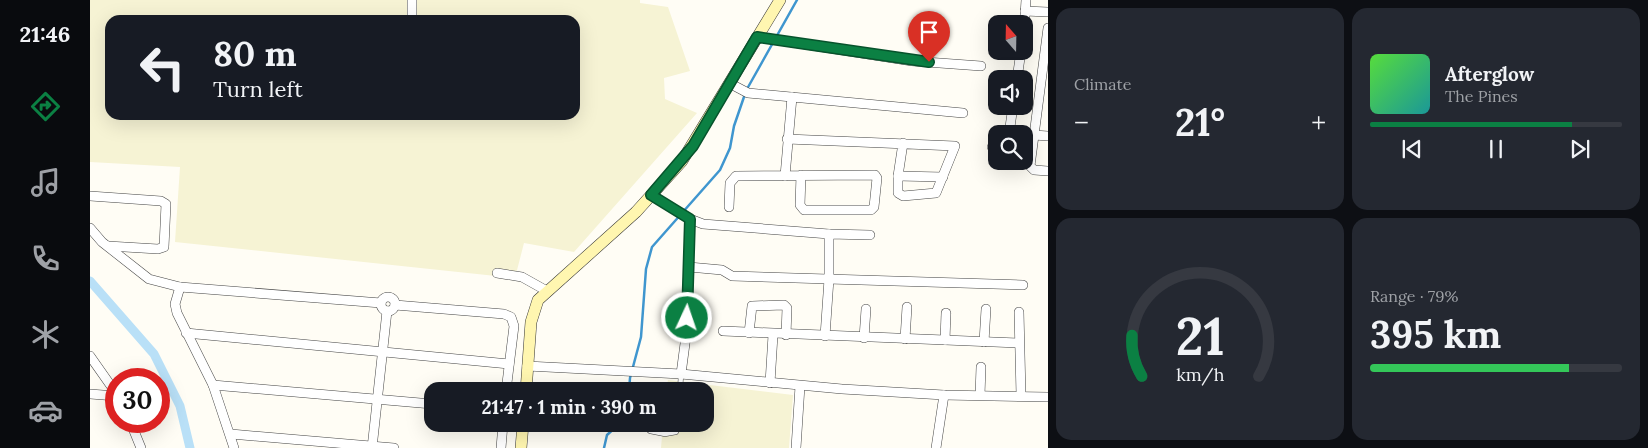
<!DOCTYPE html>
<meta charset="utf-8">
<style>
:root{--surface:#171b24;--page:#242831;--text:#f1f3f6;--muted:#9ea1a6;--line:#363941;--accent:#0b8043}
body{margin:0;font-family:Lora,serif;background:var(--page);color:var(--text);height:100vh;display:flex;flex-direction:column;font-size:19px;white-space:nowrap}
*{box-sizing:border-box;margin:0}
p{font-size:16px;color:var(--muted)}
.icon{flex:none;width:28px;height:28px;fill:none;stroke:currentColor;stroke-width:2;stroke-linecap:round;stroke-linejoin:round}
.map{position:relative;flex:1;overflow:hidden}
.panel{display:flex;flex-direction:column;gap:8px;padding:8px;background:#0d0f14;width:600px}
.panel>*{flex:none}
.top-card{position:absolute;left:15px;top:15px;width:475px;height:105px;border-radius:15px;box-shadow:0 5px 20px #0002;background:#171b24;color:var(--text);overflow:hidden}
.needle{width:32px;rotate:340deg}
.buttons{position:absolute;left:898px;top:15px;display:grid;gap:10px}
.buttons a{display:grid;place-items:center;width:45px;height:45px;border-radius:10px;background:var(--surface);box-shadow:0 5px 20px #0002;font-size:25px}
.speed{position:absolute;left:15px;top:368px;display:flex;gap:10px;font-size:25px;font-weight:700;text-align:center}
.speed>*{display:grid;place-content:center;width:65px;height:65px;border-radius:50%;background:var(--surface);box-shadow:0 5px 20px #0002;line-height:1}
.speed .limit{border:8px solid #d22;background:#fff;color:#111}
.pin{position:absolute;display:grid;place-items:center;width:42px;height:42px;color:#fff;margin:-51px -21px;border-radius:50% 50% 50% 0;rotate:-45deg;box-shadow:0 0 5px #0007}
.pin .icon{rotate:45deg}
.me{position:absolute;width:55px;margin:-28px;rotate:3deg;stroke-linejoin:round;filter:drop-shadow(0 0 4px #0008)}
.turn{display:flex;align-items:center;gap:18px;height:105px;padding:0 25px;font-size:22px}
.turn .icon{width:65px;height:65px;stroke-width:2.5}
.turn b{display:block;font-size:35px;line-height:42px}
.big{font-size:38px;font-weight:800;line-height:1.1}
.panel .tile{flex:1;display:flex;flex-direction:column;justify-content:center;gap:8px;min-width:0;padding:0 18px;border-radius:15px;background:var(--page)}
.panel .dial{align-items:center;gap:0}
.dial svg{height:130px;overflow:visible;fill:none;stroke:var(--line);stroke-width:7;stroke-linecap:round;text-anchor:middle}
.dial text{fill:var(--text);stroke:none}
.song{display:flex;align-items:center;gap:15px}
.cover{width:60px;height:60px;border-radius:8px;background:linear-gradient(135deg,hsl(110 70% 55%),hsl(180 70% 35%))}
.played{height:5px;border-radius:2px;background:linear-gradient(90deg,var(--accent) 80%,var(--line) 80%)}
.keys{display:flex;justify-content:space-around;direction:ltr}
.heat{display:flex;justify-content:space-between;align-items:center;font-size:28px;direction:ltr}
.charge{height:8px;border-radius:4px;background:linear-gradient(90deg,#34c759 79%,var(--line) 0)}
.panel .tiles{flex:1;display:grid;gap:8px;grid-template-columns:repeat(2,1fr)}
.trip{position:absolute;left:334px;top:382px;width:290px;height:50px;border-radius:15px;background:var(--surface);box-shadow:0 5px 20px #0002;font-weight:800;line-height:50px;text-align:center}
main{display:flex;flex:1;min-height:0}
.tabs{display:flex;flex-direction:column;width:90px;justify-content:space-around;align-items:center;background:#090b0e;color:var(--muted)}
.tabs .icon{width:35px;height:35px}
.tabs .on{color:var(--accent)}
.tabs b{font-size:22px;color:var(--text)}
.map>svg:first-child{display:block}
.farmland{fill:#f6f3d4;fill-rule:evenodd}
.lines{fill:none;stroke-linecap:round;stroke-linejoin:round}
.stream{stroke:#3f96cf;stroke-width:2.5}
.canal{stroke:#b9e0f7;stroke-width:9}
.service-casing{stroke:#444;stroke-width:5.5}
.minor-casing{stroke:#444;stroke-width:10}
.secondary-casing{stroke:#333;stroke-width:12}
.service{stroke:#fff;stroke-width:4.5}
.minor{stroke:#fff;stroke-width:9}
.secondary{stroke:#fff6b0;stroke-width:11}
.route-casing{stroke:#07532c;stroke-width:12}
.route{stroke:#0b8043;stroke-width:9}
</style>
<main>
<nav class="tabs">
<b>21:46</b>
<svg class="icon on" aria-label="directions" viewBox="0 0 24 24"><path d="M12 3l9 9-9 9-9-9zM9 14v-3h6M13 9l2 2-2 2"/></svg>
<svg class="icon" aria-label="music" viewBox="0 0 24 24"><path d="M9 18V5l10-2v13"/><circle cx="6" cy="18" r="3"/><circle cx="16" cy="16" r="3"/></svg>
<svg class="icon" aria-label="phone" viewBox="0 0 24 24"><path d="M5 4h4l2 5-3 2q2 4 5 5l2-3 5 2v4C11 20 4 13 5 4z"/></svg>
<svg class="icon" aria-label="climate" viewBox="0 0 24 24"><path d="M12 3v18M4 7l16 10M4 17L20 7"/></svg>
<svg class="icon" aria-label="car" viewBox="0 0 24 24"><path d="M5 17H2v-5l4-1 3-4h7l3 4 3 1v5h-3M9 17h6M6 11h13"/><circle cx="7" cy="17" r="2"/><circle cx="17" cy="17" r="2"/></svg>
</nav>
<div class="map">
<svg width="958" height="448" viewBox="0 0 958 448">
<rect width="100%" height="100%" fill="#fffdf5"/>
<g class="farmland">
<path d="M0,0H550V3L578,7L600,71L574,78L575,99L607,113L484,252L434,243L425,278L85,242L90,167L0,162ZM20,20H485V115H20Z"/>
<path d="M578,380L703,395L699,448H571L573,424H615V391H576Z"/>
</g>
<g class="lines">
<g class="stream">
<path d="M657,89L707,0"/>
<path d="M539,391L540,378L551,337L556,269L562,247L630,170L640,148L644,126L655,94"/>
<path d="M514,448L517,435L529,424"/>
</g>
<path class="canal" d="M0,281L64,354L90,406L100,448"/>
<defs>
<g id="service">
<path d="M590,391L591,374"/>
<path d="M560,431L575,434L586,432L589,424"/>
</g>
<g id="minor">
<path d="M935,11L958,12"/>
<path d="M322,20V0"/>
<path d="M958,28L940,166L944,170L958,171"/>
<path d="M934,31L936,0"/>
<path d="M667,37L822,61L891,66"/>
<path d="M927,79L931,51"/>
<path d="M639,83L658,93L873,113"/>
<path d="M919,134L923,106"/>
<path d="M944,135L958,136"/>
<path d="M697,139L865,146L846,193L813,196L808,193V176L813,143"/>
<path d="M902,147H906"/>
<path d="M695,176L702,97"/>
<path d="M808,176L853,177"/>
<path d="M561,195L600,219L613,224L739,234"/>
<path d="M0,196L71,201L76,204L74,247L68,249L18,246"/>
<path d="M639,207L640,183L646,176L785,175L787,178L784,207L781,210H714L710,205L711,175"/>
<path d="M0,228L12,242L59,279L90,287L291,303"/>
<path d="M599,267L632,270L642,276L933,285"/>
<path d="M407,273L432,277L457,291"/>
<path d="M90,287L85,304L87,313L123,385L144,448"/>
<circle cx="298" cy="304" r="7"/>
<path d="M305,305L414,314L421,317L424,326L416,391"/>
<path d="M929,312L931,395"/>
<path d="M633,331L929,343"/>
<path d="M96,333L419,364"/>
<path d="M659,333L662,306L694,305L697,308L696,335"/>
<path d="M735,336L739,279V234L780,235"/>
<path d="M774,338L776,309"/>
<path d="M815,339L817,307"/>
<path d="M855,340L856,313"/>
<path d="M894,342L896,309"/>
<path d="M0,356L26,393"/>
<path d="M437,366L591,374L752,389L854,395L958,397"/>
<path d="M591,374L596,336L600,219"/>
<path d="M680,383L683,335"/>
<path d="M123,385L342,404"/>
<path d="M0,394L26,396"/>
<path d="M890,395L891,367"/>
<path d="M40,421L51,448"/>
<path d="M141,434L304,448"/>
<path d="M282,448L297,311"/>
<path d="M411,448L413,424"/>
<path d="M706,448L710,386"/>
<path d="M846,448L854,395"/>
</g>
<g id="secondary">
<path d="M436,391L441,322L448,300L546,212L592,161L690,0"/>
<path d="M431,448L433,424"/>
</g>
</defs>
<use href="#service" class="service-casing"/>
<use href="#minor" class="minor-casing"/>
<use href="#secondary" class="secondary-casing"/>
<use href="#service" class="service"/>
<use href="#minor" class="minor"/>
<use href="#secondary" class="secondary"/>
</g>
<g class="lines">
<defs>
<path id="route" d="M597,318L600,219L561,195L603,146L667,37L839,62"/>
</defs>
<use href="#route" class="route-casing"/>
<use href="#route" class="route"/>
</g>
</svg>
<div class="buttons">
<a><svg class="needle" viewBox="-14 -14 28 28"><path d="M0-13l5 13h-10z" fill="#e53935"/><path d="M0 13l5-13h-10z" fill="#9ea1a6"/></svg></a>
<a><svg class="icon" aria-label="sound" viewBox="0 0 24 24"><path d="M4 9h4l5-4v14l-5-4H4zM17 9q2 3 0 6"/></svg></a>
<a><svg class="icon" aria-label="search" viewBox="0 0 24 24"><circle cx="10" cy="10" r="6"/><path d="M15 15l6 6"/></svg></a>
</div>
<div class="speed"><div class="limit">30</div></div>
<div class="pin" style="left:839px;top:62px;background:#d93025"><svg class="icon" aria-label="arrive" viewBox="0 0 24 24"><path d="M6 21V4h12l-3 4 3 4H6"/></svg></div>
<svg class="me" style="left:597px;top:318px" viewBox="-20 -20 40 40"><circle r="17" fill="#0b8043" stroke="#fff" stroke-width="3"/><path d="M0-11L8 9 0 5-8 9z" fill="#fff"/></svg>
<div class="trip">21:47 · 1 min · 390 m</div>
<div class="top-card">
<div class="turn"><svg class="icon" aria-label="left" viewBox="0 0 24 24"><path d="M17 20v-9H6M10 6l-5 5 5 5"/></svg><div><b>80 m</b>Turn left</div></div>
</div>
</div>
<section class="panel">
<div class="tiles">
<div class="tile"><p>Climate</p>
<div class="heat"><a>−</a><b class="big">21°</b><a>+</a></div>
</div>
<div class="tile">
<div class="song"><i class="cover"></i><div><b>Afterglow</b><p>The Pines</p></div></div>
<div class="played"></div>
<div class="keys"><svg class="icon" aria-label="previous" viewBox="0 0 24 24"><path d="M18 5L8 12l10 7zM5 5v14"/></svg><svg class="icon" aria-label="pause" viewBox="0 0 24 24"><path d="M8 5v14M16 5v14"/></svg><svg class="icon" aria-label="next" viewBox="0 0 24 24"><path d="M6 5l10 7-10 7zM19 5v14"/></svg></div>
</div>
<div class="tile dial"><svg viewBox="0 0 100 80">
<path d="M14 69A42 42 0 1 1 86 69"/>
<path d="M14 69A42 42 0 0 1 8 44" stroke="#0b8043"/>
<text x="50" y="56" font-size="32" font-weight="700">21</text>
<text x="50" y="72" font-size="11">km/h</text>
</svg></div>
<div class="tile"><p>Range · 79%</p><b class="big">395 km</b><div class="charge"></div></div>
</div>
</section>
</main>
